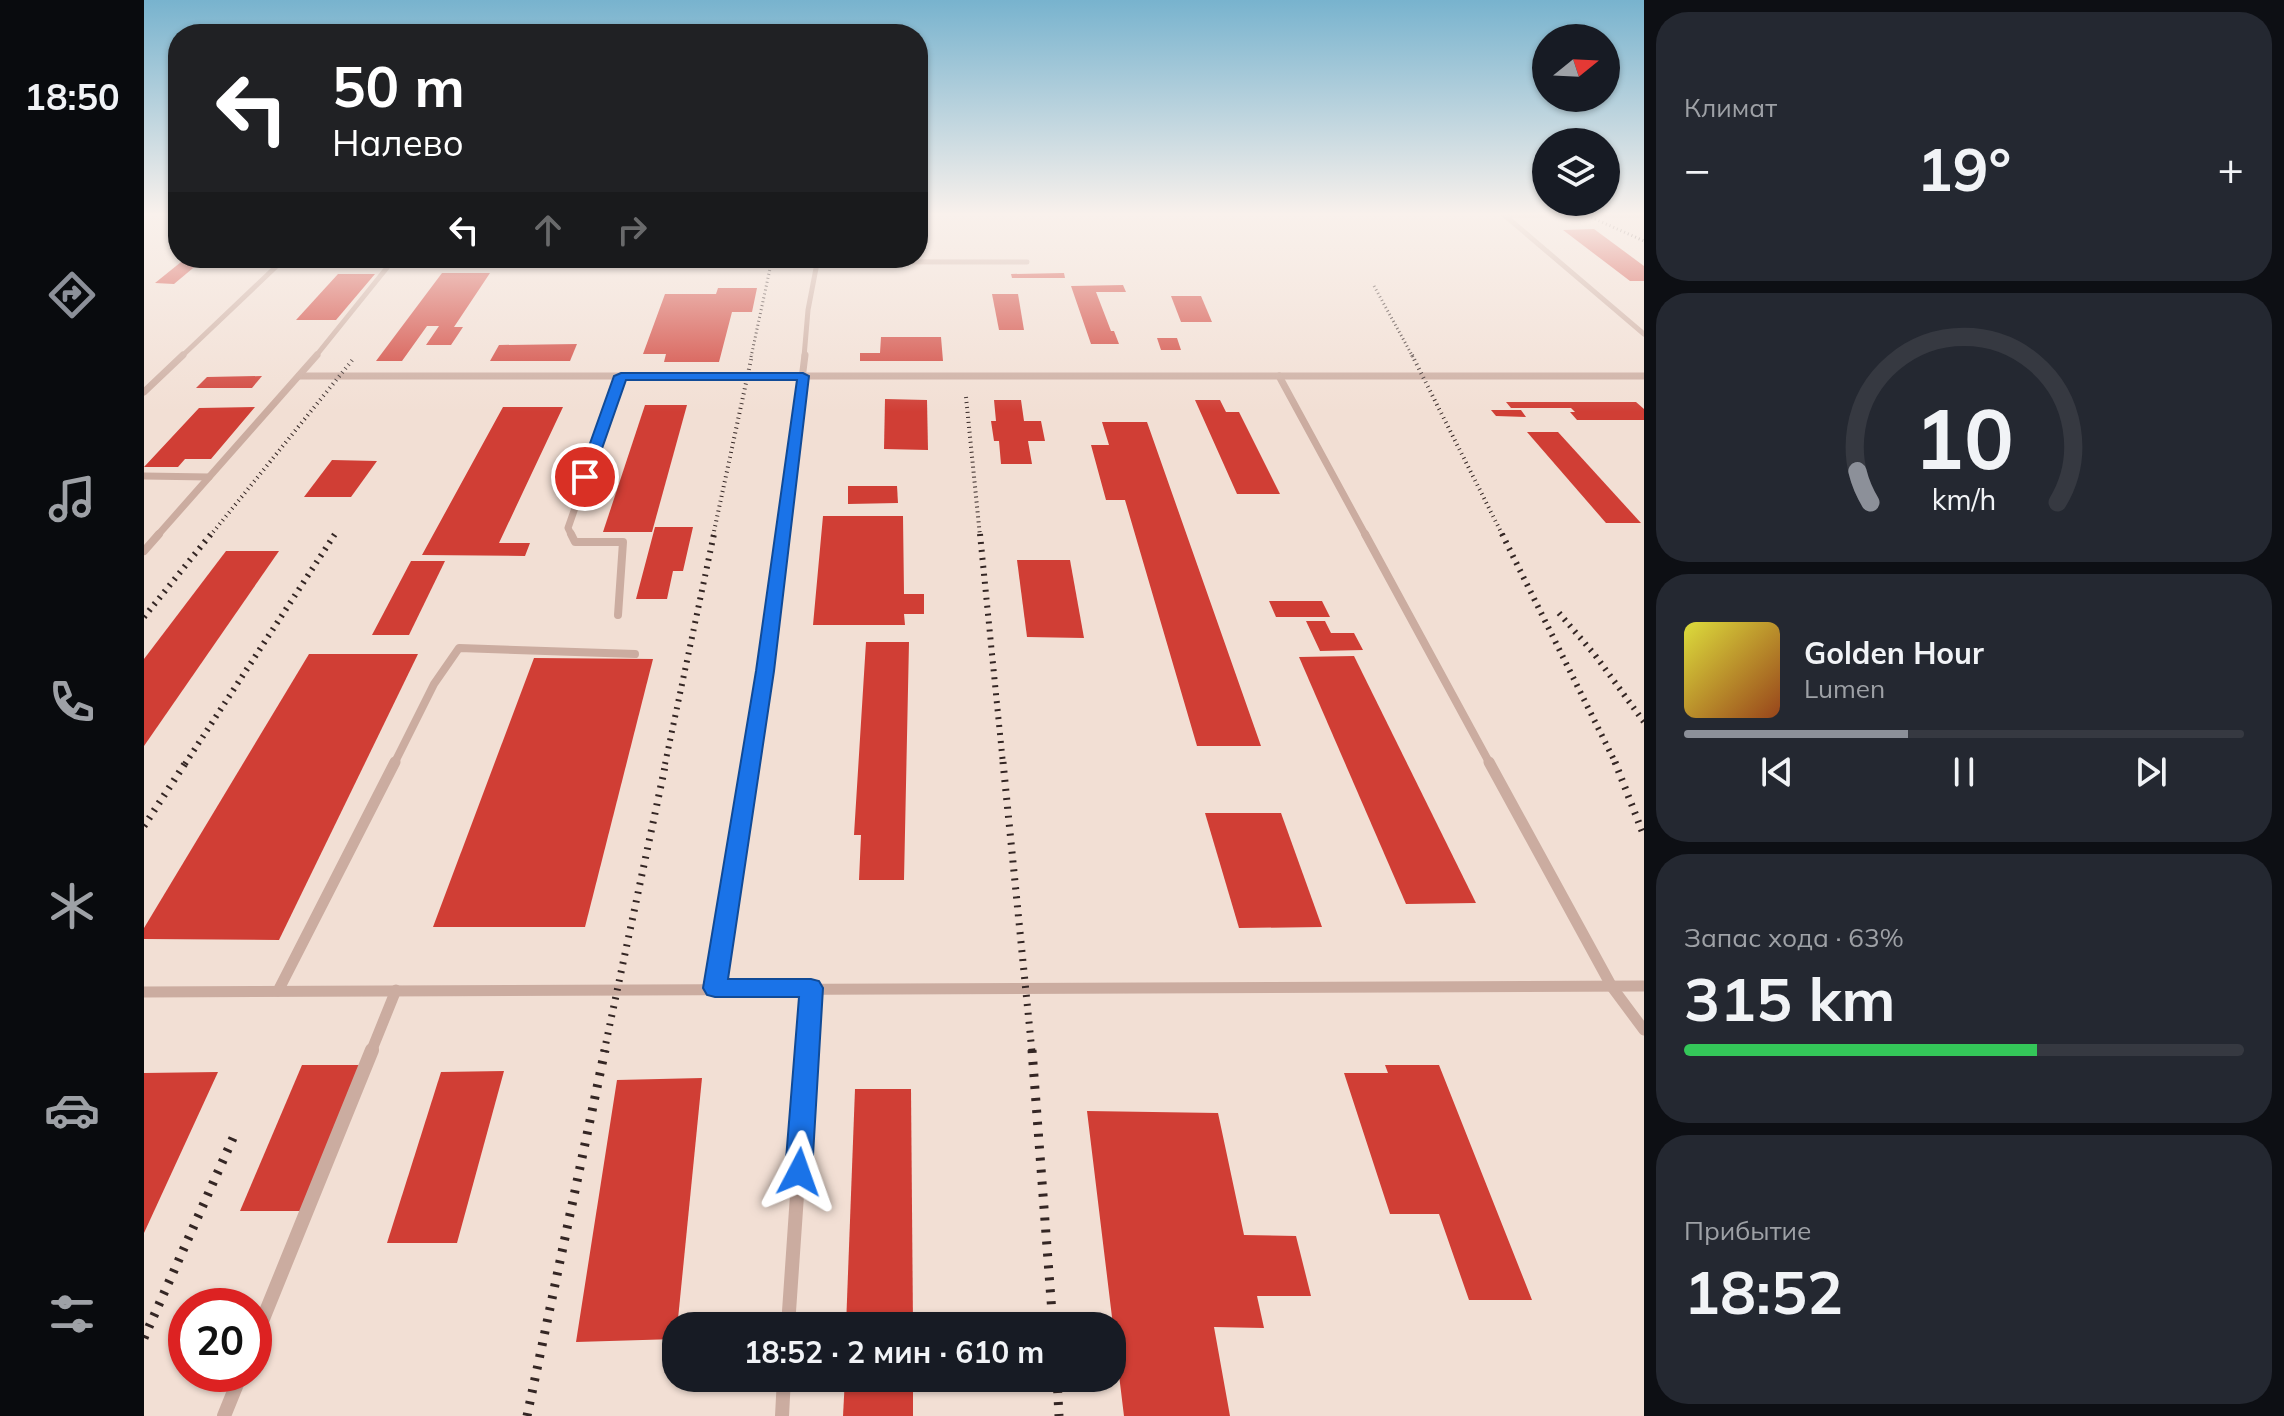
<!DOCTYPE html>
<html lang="ru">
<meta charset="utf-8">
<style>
:root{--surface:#171b24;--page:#242831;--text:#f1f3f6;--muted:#9ea1a6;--line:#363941;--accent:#8c9099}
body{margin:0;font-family:Mulish,sans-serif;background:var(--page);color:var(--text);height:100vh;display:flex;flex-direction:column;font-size:30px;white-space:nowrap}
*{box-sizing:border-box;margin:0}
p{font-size:26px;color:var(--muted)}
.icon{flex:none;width:44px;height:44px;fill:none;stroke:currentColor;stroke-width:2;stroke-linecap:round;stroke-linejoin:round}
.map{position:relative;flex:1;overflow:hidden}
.drawer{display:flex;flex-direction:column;gap:12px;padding:12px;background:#0d0f14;width:640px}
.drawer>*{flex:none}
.banner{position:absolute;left:24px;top:24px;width:760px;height:244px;border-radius:32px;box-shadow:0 2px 6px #0004;background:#202124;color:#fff;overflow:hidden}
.needle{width:52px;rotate:72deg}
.fabs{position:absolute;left:1388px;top:24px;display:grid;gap:16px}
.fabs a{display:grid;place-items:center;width:88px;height:88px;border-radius:50%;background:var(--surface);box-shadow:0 2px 6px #0004;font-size:40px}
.speed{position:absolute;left:24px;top:1288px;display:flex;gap:16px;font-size:40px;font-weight:700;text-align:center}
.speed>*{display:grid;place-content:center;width:104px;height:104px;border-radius:50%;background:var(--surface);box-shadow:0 2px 6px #0004;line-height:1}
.speed .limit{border:12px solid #d22;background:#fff;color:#111}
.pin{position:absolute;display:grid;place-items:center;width:68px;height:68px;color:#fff;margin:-34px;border:4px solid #fff;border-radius:50%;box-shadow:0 2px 8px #0007}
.me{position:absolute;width:88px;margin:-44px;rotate:4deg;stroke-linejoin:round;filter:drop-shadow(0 0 6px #0008)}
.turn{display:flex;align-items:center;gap:28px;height:168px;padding:0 32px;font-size:36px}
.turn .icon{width:104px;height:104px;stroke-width:2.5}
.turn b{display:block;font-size:56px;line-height:68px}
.lanes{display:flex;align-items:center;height:76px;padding:0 32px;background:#0003;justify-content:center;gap:40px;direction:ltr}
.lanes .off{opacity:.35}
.big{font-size:60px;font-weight:700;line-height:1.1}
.drawer .card{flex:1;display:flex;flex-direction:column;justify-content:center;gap:12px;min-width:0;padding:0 28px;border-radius:32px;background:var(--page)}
.drawer .dial{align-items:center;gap:0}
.dial svg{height:208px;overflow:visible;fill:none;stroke:var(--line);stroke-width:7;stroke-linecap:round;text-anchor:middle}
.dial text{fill:var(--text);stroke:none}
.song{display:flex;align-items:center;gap:24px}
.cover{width:96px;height:96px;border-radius:12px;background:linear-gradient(135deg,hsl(60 70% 55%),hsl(20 70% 35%))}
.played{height:8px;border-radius:4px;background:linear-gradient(90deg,var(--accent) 40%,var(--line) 40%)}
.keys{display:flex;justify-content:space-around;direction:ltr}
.heat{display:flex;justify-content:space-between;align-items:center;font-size:44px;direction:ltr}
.charge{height:12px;border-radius:6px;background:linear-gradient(90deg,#34c759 63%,var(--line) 0)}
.trip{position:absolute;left:518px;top:1312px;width:464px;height:80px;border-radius:32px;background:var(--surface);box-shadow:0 2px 6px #0004;font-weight:700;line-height:80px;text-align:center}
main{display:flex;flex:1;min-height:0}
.tab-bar{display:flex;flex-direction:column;width:144px;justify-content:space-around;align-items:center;background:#090b0e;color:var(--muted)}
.tab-bar .icon{width:56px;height:56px}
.tab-bar .on{color:var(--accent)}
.tab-bar b{font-size:36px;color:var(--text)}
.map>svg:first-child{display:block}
.building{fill:#d03e35}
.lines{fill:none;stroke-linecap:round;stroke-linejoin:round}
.lane-far4{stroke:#cbaca0;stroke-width:5}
.lane-far3{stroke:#cbaca0;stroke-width:7}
.lane-far2{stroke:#cbaca0;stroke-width:8}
.lane-far1{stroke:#cbaca0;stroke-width:11}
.lane{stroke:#cbaca0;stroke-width:14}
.rail-far4{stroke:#342624;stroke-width:3;stroke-dasharray:1 3;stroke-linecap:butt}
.rail-far3{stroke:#342624;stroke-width:4;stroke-dasharray:1 4;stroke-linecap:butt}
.rail-far2{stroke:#342624;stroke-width:6;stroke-dasharray:2 6;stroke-linecap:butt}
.rail-far1{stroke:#342624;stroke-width:7;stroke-dasharray:2 7;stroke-linecap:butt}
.rail{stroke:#342624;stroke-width:9;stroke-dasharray:3 9;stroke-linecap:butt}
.route{fill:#1a73e8;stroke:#114b97;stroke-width:2}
</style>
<main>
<nav class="tab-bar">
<b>18:50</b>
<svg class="icon on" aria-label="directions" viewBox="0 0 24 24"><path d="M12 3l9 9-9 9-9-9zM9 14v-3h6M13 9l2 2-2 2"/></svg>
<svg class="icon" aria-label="music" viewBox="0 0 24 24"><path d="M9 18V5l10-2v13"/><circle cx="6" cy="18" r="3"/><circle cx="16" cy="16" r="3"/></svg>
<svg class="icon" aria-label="phone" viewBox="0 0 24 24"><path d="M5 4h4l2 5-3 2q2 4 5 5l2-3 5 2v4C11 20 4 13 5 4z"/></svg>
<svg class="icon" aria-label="climate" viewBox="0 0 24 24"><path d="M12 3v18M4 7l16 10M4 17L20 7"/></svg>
<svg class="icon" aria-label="car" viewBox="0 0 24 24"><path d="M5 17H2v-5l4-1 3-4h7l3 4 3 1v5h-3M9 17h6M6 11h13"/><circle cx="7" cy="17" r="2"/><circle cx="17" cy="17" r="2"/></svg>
<svg class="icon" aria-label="filters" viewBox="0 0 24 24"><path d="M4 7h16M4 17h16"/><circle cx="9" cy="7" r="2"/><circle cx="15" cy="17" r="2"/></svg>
</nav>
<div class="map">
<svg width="1500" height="1416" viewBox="0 0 1500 1416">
<rect width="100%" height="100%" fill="#f2dfd4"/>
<g class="building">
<path d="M1450,229L1500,266V281H1486L1419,230Z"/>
<path d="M42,258H61L30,284L11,283Z"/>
<path d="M298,273H346L310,327H319L307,345H282L295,326H283L258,361H232Z"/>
<path d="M920,273L921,278H868L867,274Z"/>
<path d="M194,274H231L192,320H152Z"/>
<path d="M979,285L982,292H952L967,331H970L975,344H947L927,286Z"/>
<path d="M574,288H613L608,312H588L575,362H520L522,354H499L521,294H572Z"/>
<path d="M848,294H874L880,330H855Z"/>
<path d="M1027,296H1057L1068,322H1037Z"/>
<path d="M737,337H797L799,361H716V353H736Z"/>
<path d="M1013,338H1033L1037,350H1017Z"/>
<path d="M433,344L426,361H346L355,345Z"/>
<path d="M118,376L108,388H52L63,377Z"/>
<path d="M741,399L783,400L784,450L740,449Z"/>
<path d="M850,400H877L880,421H897L901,441H884L888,464H857L855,441H850L847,421H852Z"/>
<path d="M1051,400H1076L1082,412H1095L1136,494H1093Z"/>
<path d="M1362,402H1492L1500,409V420H1433L1426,412H1431L1427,408H1367Z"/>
<path d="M501,405H543L508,532H459Z"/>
<path d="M111,407L67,459H41L34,467H0L55,408Z"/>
<path d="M359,407H419L355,543H386L381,556L278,555Z"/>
<path d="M1347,410H1377L1382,417L1352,416Z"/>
<path d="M958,422H1003L1117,746H1053L981,500H962L947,445H965Z"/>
<path d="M1383,432H1414L1497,523H1462Z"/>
<path d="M188,460L233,461L207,497H160Z"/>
<path d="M704,486H753L754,503L704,504Z"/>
<path d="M679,516H759L760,594H780V614H760L761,625H669Z"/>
<path d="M511,527H549L539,571H529L523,599H492Z"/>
<path d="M82,551H135L0,746V659Z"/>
<path d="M873,560H926L940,638L883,637Z"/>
<path d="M267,561H301L265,635H228Z"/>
<path d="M1125,601H1178L1186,617H1132Z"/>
<path d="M1162,621H1181L1187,633H1210L1219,650L1176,651Z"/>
<path d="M722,642H765L760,880H715L717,835H710Z"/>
<path d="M165,654H274L135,940L0,939V928Z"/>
<path d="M1210,656L1332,903L1262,904L1155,657Z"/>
<path d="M390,658L509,659L441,927H289Z"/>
<path d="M1061,813H1137L1178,927L1095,928Z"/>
<path d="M158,1065H216L161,1211H96Z"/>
<path d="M1241,1065H1295L1388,1300H1325L1295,1214H1246L1200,1073H1244Z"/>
<path d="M360,1071L313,1243H243L297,1072Z"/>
<path d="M74,1072L0,1233V1073Z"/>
<path d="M558,1078L532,1339L432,1342L473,1080Z"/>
<path d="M711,1089H767L769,1326H702Z"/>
<path d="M943,1111L1074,1113L1100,1235L1152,1236L1167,1296H1113L1120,1328L1070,1327L1086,1416H980Z"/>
<path d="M701,1378H769V1416H699Z"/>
</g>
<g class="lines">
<g class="lane-far4">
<path d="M1359,214L1500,334"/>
<path d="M1360,215H1500"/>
<path d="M37,357L138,261L883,262"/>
<path d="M171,357L250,259"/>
<path d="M660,357L664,310L674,258"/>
</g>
<g class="lane-far3">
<path d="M155,376H1500"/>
<path d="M1135,376L1222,536"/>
<path d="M0,392L39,355"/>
<path d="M0,476L65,477"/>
<path d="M13,536L173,355"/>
<path d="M428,536L424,528L477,376"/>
<path d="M638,536L661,355"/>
</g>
<g class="lane-far2">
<path d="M427,534L431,542H479L474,615"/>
<path d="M1221,534L1346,764"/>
<path d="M0,551L15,534"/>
<path d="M250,764L290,684L315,648L491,654"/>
<path d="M606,764L639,534"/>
</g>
<g class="lane-far1">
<path d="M1345,762L1468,987L1500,1030"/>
<path d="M571,988L607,762"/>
<path d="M134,991L251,762"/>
<path d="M0,992L1500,986"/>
<path d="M227,1052L252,990"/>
<path d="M663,1052L667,988"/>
</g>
<g class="lane">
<path d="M644,1326L663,1050"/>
<path d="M110,1341L228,1050"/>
<path d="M80,1416L97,1374"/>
<path d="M638,1416L640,1378"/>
</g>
<g class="rail-far4">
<path d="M1440,214L1500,241"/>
<path d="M1230,286L1269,357"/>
<path d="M607,357L627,264"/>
</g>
<g class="rail-far3">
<path d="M1268,355L1359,536"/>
<path d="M822,397L836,536"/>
<path d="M66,536L210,358"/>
<path d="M569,536L608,355"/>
</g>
<g class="rail-far2">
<path d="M836,534L859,764"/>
<path d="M1358,534L1472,764"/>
<path d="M1415,613L1451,655L1500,722"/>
<path d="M0,617L67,534"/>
<path d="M41,764L191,534"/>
<path d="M521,764L570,534"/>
</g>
<g class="rail-far1">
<path d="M859,762L888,1052"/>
<path d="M1471,762L1500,836"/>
<path d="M0,826L42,762"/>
<path d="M460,1052L522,762"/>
</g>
<g class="rail">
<path d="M888,1050L909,1326"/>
<path d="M0,1338L89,1138"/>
<path d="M913,1378L915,1416"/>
<path d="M383,1416L461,1050"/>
</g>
</g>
<linearGradient id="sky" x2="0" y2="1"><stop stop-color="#78b3ce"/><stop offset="0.52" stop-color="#f9f1ec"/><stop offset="1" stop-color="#f9f1ec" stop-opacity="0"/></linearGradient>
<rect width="1500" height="412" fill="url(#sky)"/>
<path class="route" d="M477,373H659L665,376L630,671L584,979H667L675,981L679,988L668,1172L664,1180L655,1184L645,1180L641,1172L655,997H571L563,995L559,988L612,671L653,380H482L448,477L446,480H436L434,477L470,376Z"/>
</svg>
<div class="fabs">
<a><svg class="needle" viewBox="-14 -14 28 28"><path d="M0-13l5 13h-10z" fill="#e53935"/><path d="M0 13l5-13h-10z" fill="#9ea1a6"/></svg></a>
<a><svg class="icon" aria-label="layers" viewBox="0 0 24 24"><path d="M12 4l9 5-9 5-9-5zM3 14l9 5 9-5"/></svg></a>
</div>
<div class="speed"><div class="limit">20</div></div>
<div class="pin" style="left:441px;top:477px;background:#d93025"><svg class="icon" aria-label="arrive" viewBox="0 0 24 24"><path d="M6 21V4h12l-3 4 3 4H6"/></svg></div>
<svg class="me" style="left:655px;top:1172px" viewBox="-20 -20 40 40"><path d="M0-17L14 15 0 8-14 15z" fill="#1a73e8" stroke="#fff" stroke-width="4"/></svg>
<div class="trip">18:52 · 2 мин · 610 m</div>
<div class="banner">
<div class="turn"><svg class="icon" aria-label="left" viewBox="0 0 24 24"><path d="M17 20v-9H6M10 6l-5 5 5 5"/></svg><div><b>50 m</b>Налево</div></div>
<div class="lanes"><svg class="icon" aria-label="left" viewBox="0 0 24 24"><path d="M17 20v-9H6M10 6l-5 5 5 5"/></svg><svg class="icon off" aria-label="ahead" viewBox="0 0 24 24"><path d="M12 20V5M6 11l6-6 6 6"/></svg><svg class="icon off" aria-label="right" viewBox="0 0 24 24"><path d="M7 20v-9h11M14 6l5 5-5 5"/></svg></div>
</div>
</div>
<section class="drawer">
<div class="card"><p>Климат</p>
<div class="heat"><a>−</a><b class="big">19°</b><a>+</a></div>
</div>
<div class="card dial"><svg viewBox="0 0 100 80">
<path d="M14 69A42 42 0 1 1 86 69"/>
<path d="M14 69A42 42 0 0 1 9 57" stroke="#8c9099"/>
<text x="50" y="56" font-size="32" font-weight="700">10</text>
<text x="50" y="72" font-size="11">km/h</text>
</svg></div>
<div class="card">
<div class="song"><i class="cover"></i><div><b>Golden Hour</b><p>Lumen</p></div></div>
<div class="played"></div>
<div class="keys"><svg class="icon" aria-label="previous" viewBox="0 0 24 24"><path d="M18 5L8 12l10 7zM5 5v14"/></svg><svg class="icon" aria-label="pause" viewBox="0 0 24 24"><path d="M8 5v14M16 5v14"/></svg><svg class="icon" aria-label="next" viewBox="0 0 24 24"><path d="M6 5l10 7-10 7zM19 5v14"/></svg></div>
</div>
<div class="card"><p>Запас хода · 63%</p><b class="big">315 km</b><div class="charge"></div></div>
<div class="card"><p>Прибытие</p><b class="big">18:52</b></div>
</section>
</main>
